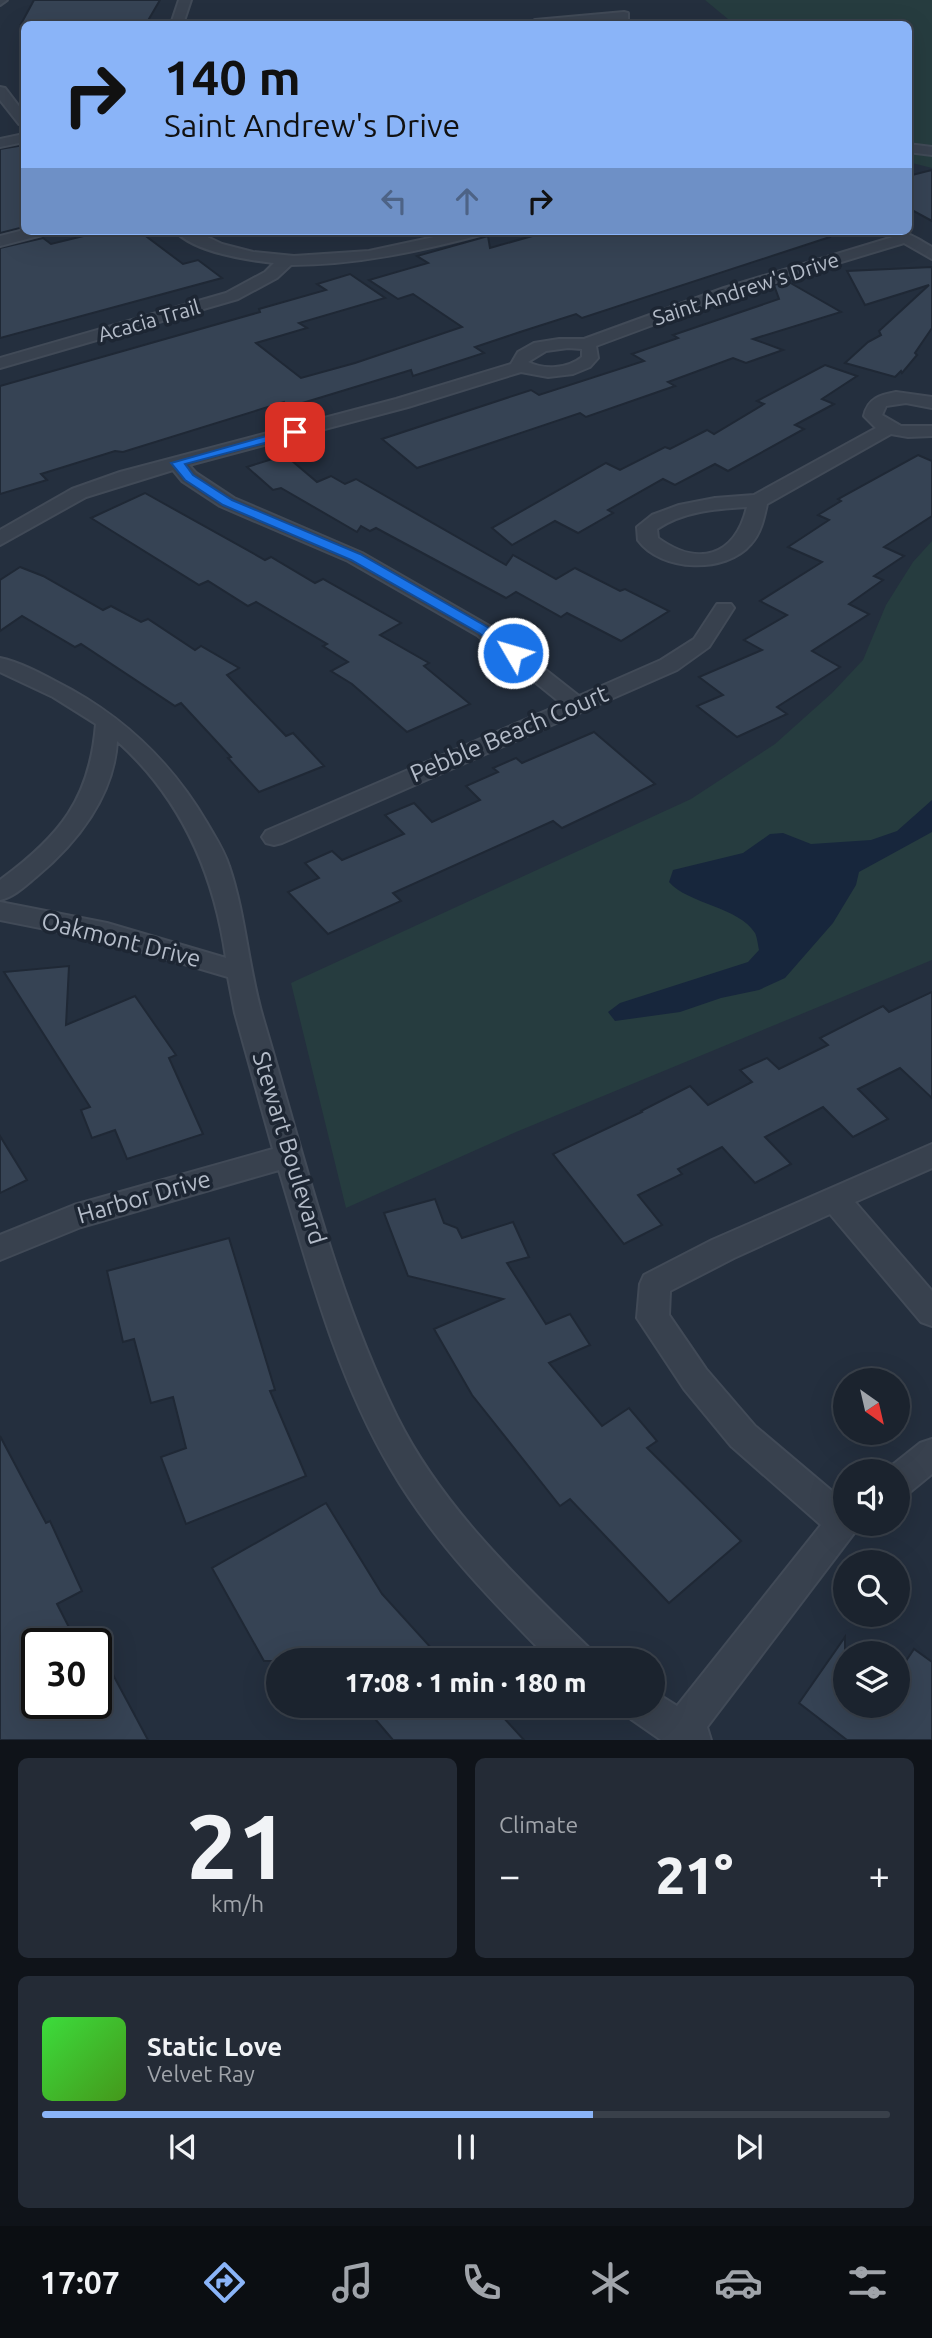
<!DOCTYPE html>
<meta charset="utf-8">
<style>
:root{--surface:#1b232e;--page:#242b36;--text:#f1f3f6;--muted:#a0a4aa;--line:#39404a;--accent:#8ab4f8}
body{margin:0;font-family:Ubuntu,sans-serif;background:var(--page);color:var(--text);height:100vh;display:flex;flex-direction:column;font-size:26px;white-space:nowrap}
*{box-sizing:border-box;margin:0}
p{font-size:23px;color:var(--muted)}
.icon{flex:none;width:38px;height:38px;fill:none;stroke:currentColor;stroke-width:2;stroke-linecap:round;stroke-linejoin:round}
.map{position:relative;height:1740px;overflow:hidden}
.side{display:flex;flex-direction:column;gap:18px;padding:18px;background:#0f1319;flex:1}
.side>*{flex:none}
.top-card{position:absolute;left:21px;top:21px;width:891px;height:214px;border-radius:10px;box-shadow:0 7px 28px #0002,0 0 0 2px var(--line);background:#8ab4f8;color:#111;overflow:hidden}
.needle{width:46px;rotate:146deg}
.tools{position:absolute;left:833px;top:1368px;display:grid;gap:14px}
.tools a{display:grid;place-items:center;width:77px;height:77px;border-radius:50%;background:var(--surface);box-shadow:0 7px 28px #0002,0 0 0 2px var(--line);font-size:35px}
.speed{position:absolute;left:21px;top:1628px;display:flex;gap:14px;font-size:35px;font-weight:700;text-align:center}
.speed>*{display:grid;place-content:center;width:91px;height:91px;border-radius:50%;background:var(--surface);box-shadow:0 7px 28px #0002,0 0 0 2px var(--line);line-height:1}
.speed .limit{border:4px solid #111;border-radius:10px;background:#fff;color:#111}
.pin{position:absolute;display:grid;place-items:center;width:60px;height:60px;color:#fff;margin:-30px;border-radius:14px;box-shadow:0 4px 10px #0006}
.me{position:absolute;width:77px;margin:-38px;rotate:308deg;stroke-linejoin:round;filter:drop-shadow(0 0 5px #0008)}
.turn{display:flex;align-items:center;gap:24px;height:147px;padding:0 28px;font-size:32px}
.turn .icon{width:91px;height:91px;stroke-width:2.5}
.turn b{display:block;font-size:49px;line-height:60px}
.lanes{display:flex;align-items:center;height:66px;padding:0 28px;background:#0003;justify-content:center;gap:35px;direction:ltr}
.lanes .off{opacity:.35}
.big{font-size:52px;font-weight:800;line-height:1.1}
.side .widget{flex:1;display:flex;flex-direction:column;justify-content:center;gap:10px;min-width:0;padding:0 24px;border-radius:10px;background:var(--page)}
.side .dial{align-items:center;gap:0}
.dial b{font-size:91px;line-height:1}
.song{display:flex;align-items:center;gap:21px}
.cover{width:84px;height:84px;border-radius:10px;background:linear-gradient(135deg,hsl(120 70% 55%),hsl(100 70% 35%))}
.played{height:7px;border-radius:4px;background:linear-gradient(90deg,var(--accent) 65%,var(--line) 65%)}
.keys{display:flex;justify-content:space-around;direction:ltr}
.heat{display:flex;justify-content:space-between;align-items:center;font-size:38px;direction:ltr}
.side .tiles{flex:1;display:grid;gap:18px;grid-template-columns:1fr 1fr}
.widget:last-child{grid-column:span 2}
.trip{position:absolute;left:266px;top:1648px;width:399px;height:70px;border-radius:35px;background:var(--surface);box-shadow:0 7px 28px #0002,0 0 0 2px var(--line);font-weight:800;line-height:70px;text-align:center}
.tabs{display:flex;height:112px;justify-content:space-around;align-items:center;background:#0b0e12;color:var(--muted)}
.tabs .icon{width:49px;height:49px}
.tabs .on{color:var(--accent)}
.tabs b{font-size:32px;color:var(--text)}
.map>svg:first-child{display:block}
.green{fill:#263c3f}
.water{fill:#17263c}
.building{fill:#364354;stroke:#1f2835;stroke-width:2}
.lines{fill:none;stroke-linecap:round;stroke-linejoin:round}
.street-casing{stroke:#414a57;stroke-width:4}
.street{fill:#38414e;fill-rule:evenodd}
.route{fill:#1a73e8;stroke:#114b97;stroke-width:2}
.labels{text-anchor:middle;stroke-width:7;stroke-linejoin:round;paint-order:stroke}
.far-street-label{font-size:21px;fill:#b4bcc9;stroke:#1d2633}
.street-label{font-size:24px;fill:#b4bcc9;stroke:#1d2633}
</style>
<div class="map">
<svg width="932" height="1740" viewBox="0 0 932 1740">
<rect width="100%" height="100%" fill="#242f3e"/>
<g class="green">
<path d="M705,0H932V168L908,162V24H734Z"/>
<path d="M932,541V960L516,1132L346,1208L291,983L691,799L775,744L832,693L863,660L886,605L913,562Z"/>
</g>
<path class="water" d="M932,800V832L859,872L856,885L833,923L785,978L759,990L721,998L680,1012L615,1021L608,1012L620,1003L748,962L759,950C758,945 757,937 755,933C739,907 688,904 669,882L673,870L743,853L770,834L783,833L811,844L871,840L897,831Z"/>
<g class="building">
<path d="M34,0H160L146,24H21Z"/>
<path d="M24,145V227L0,233V149Z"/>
<path d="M932,170V221L908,208V176Z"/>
<path d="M104,231H139L183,264L198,260L222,278L0,338V248L43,238L51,244Z"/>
<path d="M550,231H829L830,237L582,318L576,314L520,332L475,347L484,353L413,376L411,370L286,408L284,402L123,452L115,451L41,474L47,480L0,494V386L260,312L259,309L326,290L317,284L350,274L385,298L299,323L307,328L256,343L301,378L355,363L462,327L413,294L398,299L369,280L428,263L417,256L488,236L490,248Z"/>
<path d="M932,267V328L915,353L917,355L902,373L901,371L895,377L845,363L868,342L881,335L879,331L929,285L865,305L847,271Z"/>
<path d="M787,281L841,312L753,339L783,350L746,363L733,358L668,382L675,386L586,417L580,413L417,468L382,439L531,390L539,395L644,361L632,354L678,338L673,335L779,299L774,285Z"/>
<path d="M825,365L857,376L822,399L834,404L795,425L804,429L728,471L715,464L675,485L663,479L608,510L613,513L578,533L555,521L512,545L492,528L606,463L620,470L665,447L670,449L707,430L714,434L764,404L757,401Z"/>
<path d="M285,455L317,482L331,476L345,484L356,479L506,565L513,555L556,579L575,568L620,591L625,589L669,611L621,641L567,613L561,617L516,592L506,598L376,528L370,531L361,526L357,532L281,488L273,490L247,467Z"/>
<path d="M918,455L932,461V516L884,547L904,556L874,576L883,580L849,604L869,614L812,651L840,667L777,707L787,714L737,737L697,706L723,695L699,677L762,650L744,640L787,615L760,601L822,562L788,547L829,520L818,515L841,501L838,499Z"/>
<path d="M145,493L265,560L271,557L315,583L323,579L401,623L380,635L429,663L424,666L470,704L407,732L352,684L331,671L348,662L323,646L327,644L256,602L248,606L208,581L199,585L91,518Z"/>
<path d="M20,567L43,576L103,610L111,606L141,622L148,619L195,650L201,646L239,668L227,675L286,736L293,733L324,766L259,792L228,758L231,757L181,703L175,706L81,644L75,647L22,616L0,631V580Z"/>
<path d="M594,732L655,784L562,828L553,821L393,893L401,901L328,934L288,892L319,878L305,863L332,851L342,860L404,834L385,815L414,803L432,822L480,800L466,786L498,772L493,768L516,758L522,763Z"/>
<path d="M69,966L66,1025L135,996L176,1055L169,1058L203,1134L127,1159L115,1130L92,1138L81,1110L90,1107L4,972Z"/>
<path d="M932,992V1098L900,1068L858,1089L888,1119L853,1137L823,1107L765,1137L791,1164L755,1183L722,1147L678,1169L682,1174L638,1195L662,1225L624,1244L553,1154L642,1112L641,1111L690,1086L708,1105L752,1082L740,1070L767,1058L779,1069L828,1045L820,1038L883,1006L889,1012Z"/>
<path d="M0,1136L27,1180L0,1193Z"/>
<path d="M435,1199L444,1223L457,1228L462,1238L513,1222L529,1257L507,1263L546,1324L570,1314L590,1345L549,1363L602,1426L629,1408L657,1441L647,1448L741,1541L669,1603L570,1499L560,1506L472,1395L434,1329L503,1299L408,1276L384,1213Z"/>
<path d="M229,1238L275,1390L270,1391L306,1476L186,1524L161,1457L186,1448L173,1397L151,1403L134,1339L123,1342L107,1271Z"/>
<path d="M0,1436L46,1523L50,1521L82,1591L57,1604L77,1643H37V1703H96V1643L148,1740H0Z"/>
<path d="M326,1503L382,1594L443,1661H264L212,1568Z"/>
<path d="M845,1637V1706H898V1673L914,1649L932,1662V1740H847L799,1703Z"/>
<path d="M364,1706H493L524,1740H393Z"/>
</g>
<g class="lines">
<defs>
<g id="street">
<path d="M0,0H7L0,5Z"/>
<path d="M179,0H191L183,24H171Z"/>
<path d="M624,12L628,13V19L570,24H529L535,20Z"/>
<path d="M0,87L5,88L24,113V125L19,124L0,100Z"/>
<path d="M24,134V142L0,147V139Z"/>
<path d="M908,144L932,147V155L908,152Z"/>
<path d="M24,230L49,231L46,234L0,246V236Z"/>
<path d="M175,231H195L222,244L253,252L294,256L369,251L462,231H487L484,234C420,251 357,265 291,265L277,278L238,299L0,368V358L226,293L265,272L274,263C247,260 195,252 175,231Z"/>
<path d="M886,231C908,231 914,237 932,247V259L904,243L736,294L596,346L598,358L590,367L573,374L548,377L521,372L408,407L189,465L196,473L234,498L362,553L491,627L579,696L661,660L694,639L717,604H731L734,608L709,647L677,670L282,843L274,845L266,843L262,837L266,831L562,704L477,635L348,561L220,506L182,481L173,470L86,497L0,545V530L72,489L120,472L396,399L511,364L518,352L534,343L559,339H584L724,288L893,237ZM568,348L582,349V357C567,369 544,370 528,362L546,351Z"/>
<path d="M896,392L932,397V408L906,403L886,406L882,415L901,426H932V436L908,437L891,434L767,504C764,518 761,533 751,544C726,574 661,572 638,540L637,527L652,515L679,505L715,498L754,495L876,428L864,416C868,398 880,395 896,392ZM747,507C735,557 698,567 658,538L657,529C684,511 715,509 747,507Z"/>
<path d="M0,658C19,662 38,672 55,681C121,714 170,760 207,823C215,837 224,850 229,866C246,916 248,968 263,1018C303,1152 335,1291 397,1417C442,1507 518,1579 589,1648L594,1661H551C492,1601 433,1541 391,1469C337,1378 309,1270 279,1170L81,1227L0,1260V1235L74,1205L273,1149L235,1013L228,977L106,941L0,920V902L107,923L226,958C214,873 182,799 117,741C114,796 77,843 36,877C25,886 14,897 0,900V880C60,836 90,799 96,724L53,697L0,672Z"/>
<path d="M932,1144V1168L855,1202L932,1291V1326L921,1322L830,1214L734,1258L670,1291L669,1315L706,1369L755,1426L845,1502V1524H861L707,1727L711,1740H661L631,1719L626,1706H653V1691L677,1706L821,1525L731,1446L684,1389L637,1318L640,1284L644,1275L712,1240Z"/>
<path d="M932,1439V1474L910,1492L898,1496V1472L886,1470L920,1443Z"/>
</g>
</defs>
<use href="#street" class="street-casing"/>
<use href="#street" class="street"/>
</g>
<path class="route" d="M295,428L301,432L299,434L185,464L193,475L232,500L360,554L489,628L518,650V656H508L479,633L351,560L223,505L185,480L171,463Z"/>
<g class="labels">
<g class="far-street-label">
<text transform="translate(746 289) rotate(-18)" y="7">Saint Andrew's Drive</text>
<text transform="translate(149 321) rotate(-16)" y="7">Acacia Trail</text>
</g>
<g class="street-label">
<text transform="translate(509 734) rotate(-23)" y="8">Pebble Beach Court</text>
<text transform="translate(121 940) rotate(14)" y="8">Oakmont Drive</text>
<text transform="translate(289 1148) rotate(73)" y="8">Stewart Boulevard</text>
<text transform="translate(144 1197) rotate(-16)" y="8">Harbor Drive</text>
</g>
</g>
</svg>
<div class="tools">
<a><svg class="needle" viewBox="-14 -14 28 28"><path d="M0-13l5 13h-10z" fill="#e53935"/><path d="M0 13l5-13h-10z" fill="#a0a4aa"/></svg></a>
<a><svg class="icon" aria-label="sound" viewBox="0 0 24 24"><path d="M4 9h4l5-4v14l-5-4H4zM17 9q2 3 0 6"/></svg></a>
<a><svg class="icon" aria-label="search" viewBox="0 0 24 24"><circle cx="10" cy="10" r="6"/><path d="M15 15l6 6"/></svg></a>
<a><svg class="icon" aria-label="layers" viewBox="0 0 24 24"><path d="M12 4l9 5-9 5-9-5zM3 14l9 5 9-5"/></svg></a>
</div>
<div class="speed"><div class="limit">30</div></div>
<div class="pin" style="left:295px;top:432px;background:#d93025"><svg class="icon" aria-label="arrive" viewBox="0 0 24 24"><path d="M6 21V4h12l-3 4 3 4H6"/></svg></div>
<svg class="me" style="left:513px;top:653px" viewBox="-20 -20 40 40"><circle r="17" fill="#1a73e8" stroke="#fff" stroke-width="3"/><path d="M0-11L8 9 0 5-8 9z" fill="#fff"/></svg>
<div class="trip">17:08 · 1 min · 180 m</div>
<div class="top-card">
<div class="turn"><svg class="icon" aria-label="right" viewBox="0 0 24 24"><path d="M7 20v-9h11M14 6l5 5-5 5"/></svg><div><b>140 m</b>Saint Andrew's Drive</div></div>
<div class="lanes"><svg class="icon off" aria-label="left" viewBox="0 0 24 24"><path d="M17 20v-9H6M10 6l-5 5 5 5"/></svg><svg class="icon off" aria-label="ahead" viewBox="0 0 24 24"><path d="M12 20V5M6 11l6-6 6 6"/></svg><svg class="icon" aria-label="right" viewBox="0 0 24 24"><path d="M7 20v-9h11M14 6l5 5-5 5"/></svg></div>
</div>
</div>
<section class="side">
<div class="tiles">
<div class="widget dial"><b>21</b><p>km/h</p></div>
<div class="widget"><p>Climate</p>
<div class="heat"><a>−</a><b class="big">21°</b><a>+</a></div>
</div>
<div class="widget">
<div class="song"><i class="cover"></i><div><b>Static Love</b><p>Velvet Ray</p></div></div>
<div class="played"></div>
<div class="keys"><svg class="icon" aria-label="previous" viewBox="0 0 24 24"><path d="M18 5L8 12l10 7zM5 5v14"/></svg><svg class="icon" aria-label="pause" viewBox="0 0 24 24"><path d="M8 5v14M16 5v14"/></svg><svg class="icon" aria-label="next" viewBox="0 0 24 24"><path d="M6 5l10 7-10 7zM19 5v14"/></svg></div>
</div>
</div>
</section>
<nav class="tabs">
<b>17:07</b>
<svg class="icon on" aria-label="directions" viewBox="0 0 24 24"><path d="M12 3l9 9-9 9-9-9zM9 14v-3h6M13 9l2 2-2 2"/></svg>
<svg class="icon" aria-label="music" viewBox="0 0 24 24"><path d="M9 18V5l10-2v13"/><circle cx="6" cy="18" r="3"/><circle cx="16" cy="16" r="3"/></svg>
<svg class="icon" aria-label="phone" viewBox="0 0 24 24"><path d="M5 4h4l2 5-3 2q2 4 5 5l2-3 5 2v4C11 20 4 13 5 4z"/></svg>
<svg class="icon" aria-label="climate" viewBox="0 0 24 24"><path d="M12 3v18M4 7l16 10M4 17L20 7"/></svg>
<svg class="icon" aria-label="car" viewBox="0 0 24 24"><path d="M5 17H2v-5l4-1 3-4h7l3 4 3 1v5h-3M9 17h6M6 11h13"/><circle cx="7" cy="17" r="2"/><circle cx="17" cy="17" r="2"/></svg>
<svg class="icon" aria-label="filters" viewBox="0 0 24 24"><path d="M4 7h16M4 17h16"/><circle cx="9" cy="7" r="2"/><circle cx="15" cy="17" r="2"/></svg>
</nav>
